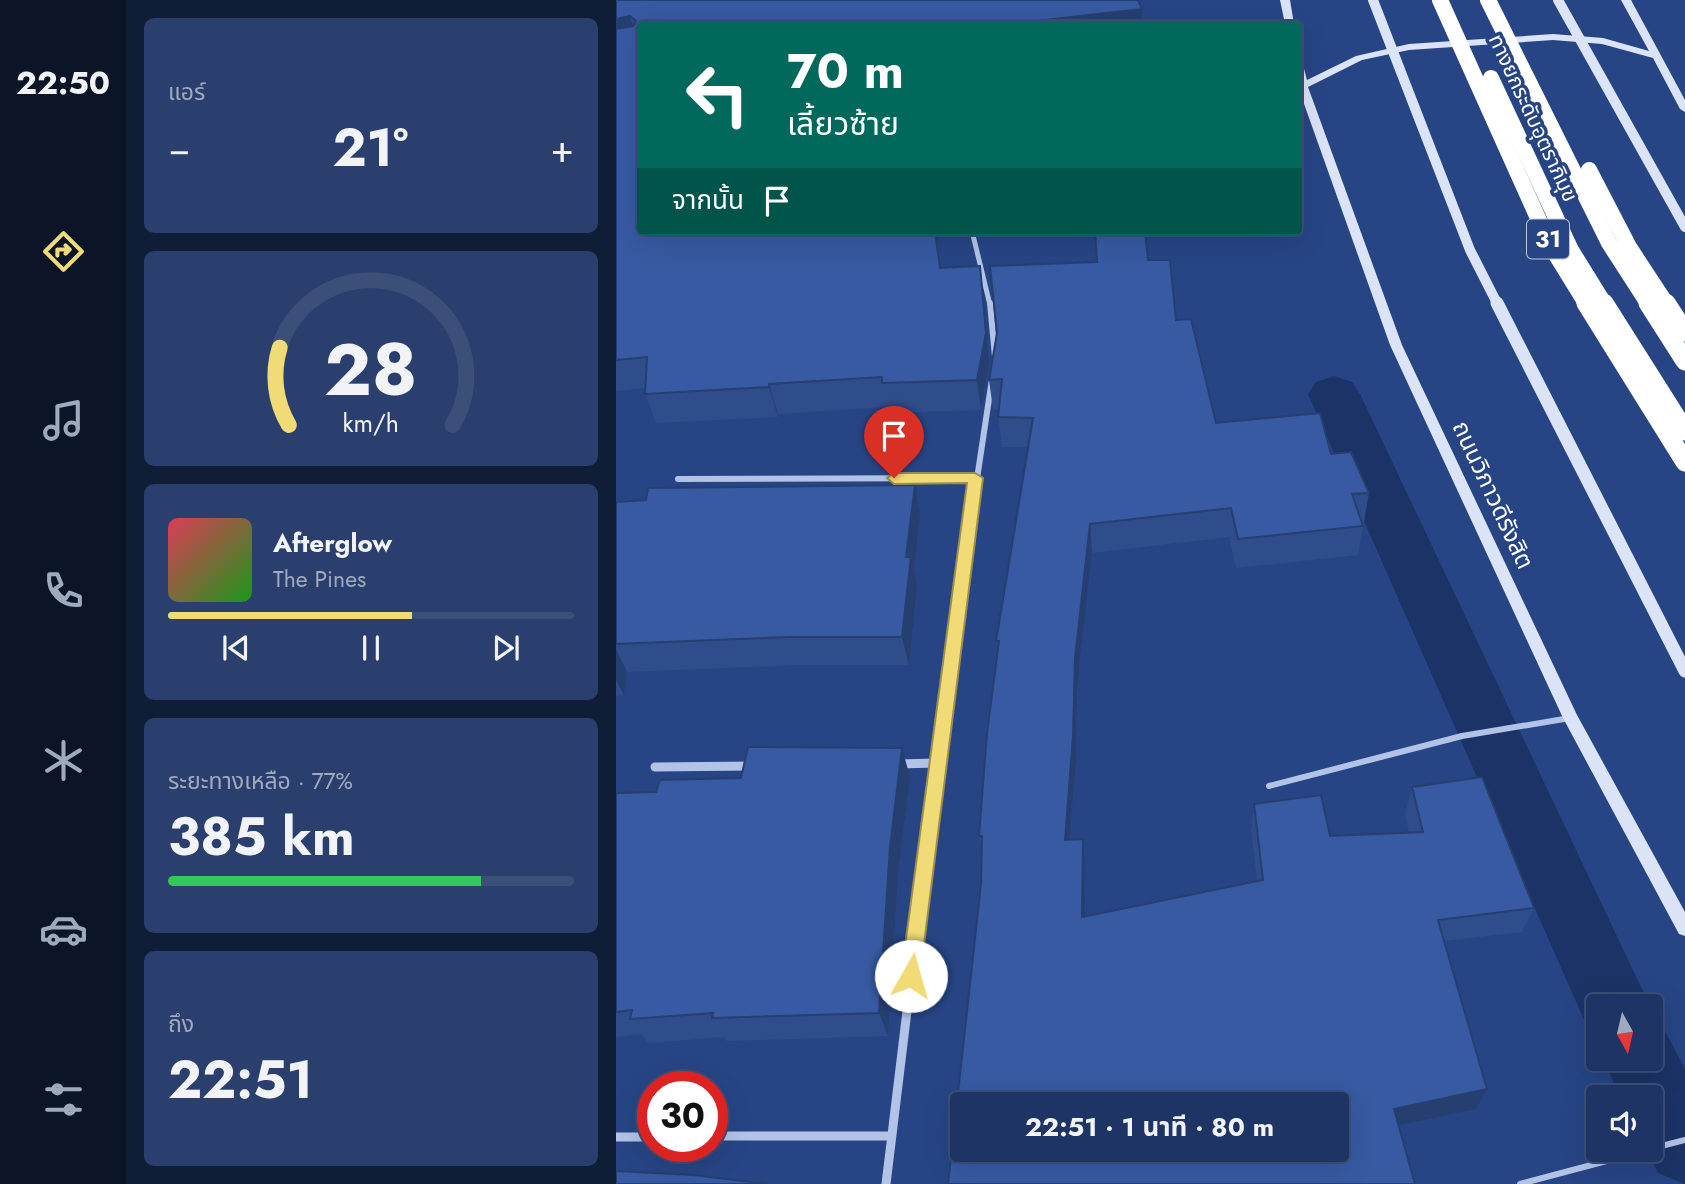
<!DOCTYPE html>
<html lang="th">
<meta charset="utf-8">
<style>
:root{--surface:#1d3464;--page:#2a3f6d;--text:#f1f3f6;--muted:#a0aabf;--line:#3b4f78;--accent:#f0db77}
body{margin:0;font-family:Jost,"Noto Sans Thai",sans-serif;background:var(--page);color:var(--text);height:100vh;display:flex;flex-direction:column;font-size:26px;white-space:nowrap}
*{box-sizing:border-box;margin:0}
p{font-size:23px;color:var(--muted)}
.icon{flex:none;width:38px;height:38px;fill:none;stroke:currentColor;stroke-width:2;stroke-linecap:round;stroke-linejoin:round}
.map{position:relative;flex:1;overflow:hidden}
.sheet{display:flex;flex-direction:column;gap:18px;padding:18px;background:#101d37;width:490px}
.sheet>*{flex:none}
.top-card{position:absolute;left:21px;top:21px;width:665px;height:214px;border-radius:7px;box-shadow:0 7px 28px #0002,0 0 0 2px var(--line);background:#00695c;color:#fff;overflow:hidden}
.needle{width:46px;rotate:172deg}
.buttons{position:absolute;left:970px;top:994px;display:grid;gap:14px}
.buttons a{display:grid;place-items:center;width:77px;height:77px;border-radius:7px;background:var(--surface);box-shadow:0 7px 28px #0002,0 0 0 2px var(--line);font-size:35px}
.speed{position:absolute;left:21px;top:1071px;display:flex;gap:14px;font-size:35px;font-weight:700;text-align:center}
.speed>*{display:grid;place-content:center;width:91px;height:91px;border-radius:50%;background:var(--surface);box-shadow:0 7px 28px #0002,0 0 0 2px var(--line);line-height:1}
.speed .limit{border:10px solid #d22;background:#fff;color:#111}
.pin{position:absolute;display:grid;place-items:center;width:60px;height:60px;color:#fff;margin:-72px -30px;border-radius:50% 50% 50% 0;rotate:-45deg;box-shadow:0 0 7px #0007}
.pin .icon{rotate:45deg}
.me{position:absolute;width:77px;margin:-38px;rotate:7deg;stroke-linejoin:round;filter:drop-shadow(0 0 5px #0008)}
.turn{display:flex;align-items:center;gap:24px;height:147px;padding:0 35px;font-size:32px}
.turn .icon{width:91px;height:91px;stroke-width:2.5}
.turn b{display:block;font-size:49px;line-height:60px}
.then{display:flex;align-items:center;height:66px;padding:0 35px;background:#0003;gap:14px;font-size:26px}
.big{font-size:52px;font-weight:700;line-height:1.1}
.sheet .tile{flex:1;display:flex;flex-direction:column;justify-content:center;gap:10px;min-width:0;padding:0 24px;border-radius:10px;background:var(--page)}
.sheet .dial{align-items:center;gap:0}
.dial svg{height:182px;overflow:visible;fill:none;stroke:var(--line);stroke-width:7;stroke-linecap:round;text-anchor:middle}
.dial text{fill:var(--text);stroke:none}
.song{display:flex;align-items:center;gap:21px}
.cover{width:84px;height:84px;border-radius:10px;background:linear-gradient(135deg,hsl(350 70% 55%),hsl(120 70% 35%))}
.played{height:7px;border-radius:4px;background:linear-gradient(90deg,var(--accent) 60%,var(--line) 60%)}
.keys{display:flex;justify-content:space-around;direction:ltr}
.heat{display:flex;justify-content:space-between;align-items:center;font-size:38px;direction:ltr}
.charge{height:10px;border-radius:5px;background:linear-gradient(90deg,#34c759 77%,var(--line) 0)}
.trip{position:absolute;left:334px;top:1092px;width:399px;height:70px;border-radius:7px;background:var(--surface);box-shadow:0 7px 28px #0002,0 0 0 2px var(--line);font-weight:700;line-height:70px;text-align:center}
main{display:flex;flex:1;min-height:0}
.tab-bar{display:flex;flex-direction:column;width:126px;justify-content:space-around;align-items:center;background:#0c1528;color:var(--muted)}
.tab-bar .icon{width:49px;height:49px}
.tab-bar .current{color:var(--accent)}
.tab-bar b{font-size:32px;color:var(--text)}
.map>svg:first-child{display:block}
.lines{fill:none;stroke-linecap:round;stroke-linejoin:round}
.canal{fill:#1b3366;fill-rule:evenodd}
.lane{stroke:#b1c4e8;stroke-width:6}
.street-far2{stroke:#b1c4e8;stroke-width:5}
.street-far1{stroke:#b1c4e8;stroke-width:6}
.street{stroke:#b1c4e8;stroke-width:9}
.secondary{fill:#dbe4f7;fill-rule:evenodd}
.secondary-bridge-far1{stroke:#dbe4f7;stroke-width:10}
.secondary-bridge{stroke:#dbe4f7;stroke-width:13}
.highway-bridge-far1{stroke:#fff;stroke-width:16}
.highway-bridge{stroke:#fff;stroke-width:19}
.wall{fill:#2f4d8b}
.shaded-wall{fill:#263f71}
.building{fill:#375aa2;stroke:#263f71;stroke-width:2;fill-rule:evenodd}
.route{fill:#f0db77;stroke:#9c8e4d;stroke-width:2}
.labels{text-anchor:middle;stroke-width:7;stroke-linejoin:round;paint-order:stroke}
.far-street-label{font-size:21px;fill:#fff;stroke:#274585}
.shield{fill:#274585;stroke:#bec7da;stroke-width:2}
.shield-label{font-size:23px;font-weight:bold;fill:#fff}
.street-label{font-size:24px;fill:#fff;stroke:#274585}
</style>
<main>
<nav class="tab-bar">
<b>22:50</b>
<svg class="icon current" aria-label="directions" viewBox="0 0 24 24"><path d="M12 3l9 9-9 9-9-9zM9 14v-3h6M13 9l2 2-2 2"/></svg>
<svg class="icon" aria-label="music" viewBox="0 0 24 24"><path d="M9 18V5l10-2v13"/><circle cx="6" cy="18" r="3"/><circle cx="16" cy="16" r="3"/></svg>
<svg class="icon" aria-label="phone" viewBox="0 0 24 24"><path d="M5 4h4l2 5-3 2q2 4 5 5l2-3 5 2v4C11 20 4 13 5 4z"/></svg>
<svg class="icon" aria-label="climate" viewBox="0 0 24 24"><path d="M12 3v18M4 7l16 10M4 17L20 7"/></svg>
<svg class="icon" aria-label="car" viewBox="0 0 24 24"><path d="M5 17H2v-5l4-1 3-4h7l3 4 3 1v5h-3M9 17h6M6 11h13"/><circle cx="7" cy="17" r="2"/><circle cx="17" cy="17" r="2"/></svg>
<svg class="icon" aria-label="filters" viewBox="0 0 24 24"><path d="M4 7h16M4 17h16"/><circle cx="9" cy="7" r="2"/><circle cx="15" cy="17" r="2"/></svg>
</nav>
<section class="sheet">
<div class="tile"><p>แอร์</p>
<div class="heat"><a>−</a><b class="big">21°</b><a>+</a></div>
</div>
<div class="tile dial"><svg viewBox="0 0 100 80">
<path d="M14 69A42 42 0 1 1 86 69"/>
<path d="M14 69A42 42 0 0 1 10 35" stroke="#f0db77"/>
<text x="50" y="56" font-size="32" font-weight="700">28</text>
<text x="50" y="72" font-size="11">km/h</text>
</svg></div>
<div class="tile">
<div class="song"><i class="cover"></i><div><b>Afterglow</b><p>The Pines</p></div></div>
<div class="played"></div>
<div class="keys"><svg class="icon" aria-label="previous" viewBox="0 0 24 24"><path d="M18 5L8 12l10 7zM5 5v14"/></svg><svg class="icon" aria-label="pause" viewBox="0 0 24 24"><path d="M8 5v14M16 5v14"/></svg><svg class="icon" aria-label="next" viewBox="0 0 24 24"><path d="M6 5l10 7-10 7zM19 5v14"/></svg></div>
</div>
<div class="tile"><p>ระยะทางเหลือ · 77%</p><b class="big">385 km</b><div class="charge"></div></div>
<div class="tile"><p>ถึง</p><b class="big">22:51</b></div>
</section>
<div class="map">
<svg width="1069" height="1184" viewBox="0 0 1069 1184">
<rect width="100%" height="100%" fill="#274585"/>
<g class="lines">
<g class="canal">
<path d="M718,376L736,382L744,394L1034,1006H982V1034L973,1031L692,394L700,382Z"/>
<path d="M1034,1027L1050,1033L1069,1069V1184L1042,1173L1030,1150H1034V1097H1004L987,1059H1034Z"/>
</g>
<g class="lane">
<path d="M653,786L846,736L954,718"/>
<path d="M1034,1149L1069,1140"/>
<path d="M904,1184L1032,1150"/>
</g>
<path class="street-far2" d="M356,231L374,305"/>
<g class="street-far1">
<path d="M374,303L379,357"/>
<path d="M62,479L359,478"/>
<path d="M329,692L376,379"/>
</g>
<g class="street">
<path d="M282,764L320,763"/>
<path d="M39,767L137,766"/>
<path d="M96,1136H275"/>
<path d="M0,1137H37"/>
<path d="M270,1184L330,690"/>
</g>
<g class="secondary">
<path d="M664,0H674L678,24H669Z"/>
<path d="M1005,0H1015L1069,100V112L1064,109L1037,58L986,44L937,40L793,50L746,60L692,87L786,345L961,715L1069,912V936L1063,934L947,718L774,345L682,87V62L687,65L691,80L740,56L793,44L937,34L987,38L1033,51Z"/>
</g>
<g class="secondary-bridge-far1">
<path d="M757,0L854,250L882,305"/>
<path d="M942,0L1069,227"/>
</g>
<path class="secondary-bridge" d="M881,303L1069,671"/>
<g class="highway-bridge-far1">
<path d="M824,0L934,245L971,305"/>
<path d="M872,0L993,243L1033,305"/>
<path d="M875,78L955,250L989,305"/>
<path d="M973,170L1013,247L1051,305"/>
</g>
<g class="highway-bridge">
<path d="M970,303L1069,462"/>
<path d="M988,303L1069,431"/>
<path d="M1032,303L1069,361"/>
<path d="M1050,303L1069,332"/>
</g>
</g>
<g class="wall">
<path d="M0,0L24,24V231H320L325,268L364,266L373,363L365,410L272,413L271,407L162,414V417L40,423L29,394V388L0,391Z"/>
<path d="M478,231H529L532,260L560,320L600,423L715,454L753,493L748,522H745L747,526L742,555L620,568L613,537L476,553L461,686L460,763L453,840L469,864L468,916L641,881L635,830L638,804L714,836L793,833L789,813L796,787L918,908L906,932L828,941L860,1109L783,1125L365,884L366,849L363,836L382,655L380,641L412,447H386L382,417L383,409H377L373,380L480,262Z"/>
<path d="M0,502L304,514L298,569L301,586L293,665H182L11,672L8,695L0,696Z"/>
<path d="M294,777L282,874L272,1036L111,1041L108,1037L32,1043L26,1034L0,1037V793L40,792Z"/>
</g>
<g class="shaded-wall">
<path d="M526,9V24H420L419,21Z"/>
<path d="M14,16L23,45L0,49V19Z"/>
<path d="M364,266L373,363L365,410L361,380Z"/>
<path d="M153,384L162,414V417L153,387Z"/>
<path d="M299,485L304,514L298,569L301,586L293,665L286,637L290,557Z"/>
<path d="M474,524L476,553L461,686L460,763L451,865L449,840L459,658Z"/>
<path d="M0,649L11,672L8,695L0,680Z"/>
<path d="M286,748L294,777L282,874L272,1036L263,1013L274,847Z"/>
<path d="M467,839L469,864L468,941L466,917Z"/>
<path d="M871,1089L860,1109L770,1128L778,1109Z"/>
</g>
<g class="building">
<path d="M0,0H522L526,9L419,21L420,24H24V231H319L324,268L364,266L370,333L361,380L266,383V377L153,384V387L29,394L31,357L0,360V29L17,26L20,21L14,16L0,19Z"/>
<path d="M479,231H529L532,260H554L560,320L575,319L600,423L704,413L715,454L735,452L753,493L736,494L747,526L622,539L615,508L474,524L459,658L457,736L449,840L467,839L466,917L647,880L638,804L705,795L714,836L807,832L796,787L866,777L918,908L822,920L871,1089L778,1109L799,1184H332L365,884L366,836H363L371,733L383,641H380L417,418L382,417L386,379L373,380L381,333L374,266L481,262ZM346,1104H721V1150H346Z"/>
<path d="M299,485L290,557H295L286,637H173L0,644V502L30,500L32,488Z"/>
<path d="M132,747L286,748L274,847L263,1013L96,1018L97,1013L14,1019L16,1010L0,1012V793L40,792L44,780L125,778Z"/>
<path d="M0,1171L77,1175L151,1184H0Z"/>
</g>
<path class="route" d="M278,473H359L367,478L304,976L301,983L295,985L288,983L285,976L351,483L278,484L271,478Z"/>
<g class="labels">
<g class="far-street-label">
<text transform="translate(917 118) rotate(65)" y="7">ทางยกระดับอุตราภิมุข</text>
</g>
<rect class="shield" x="911" y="219.5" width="42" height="39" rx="5"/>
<g class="shield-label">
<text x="932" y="247">31</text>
</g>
<g class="street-label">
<text transform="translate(877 495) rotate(65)" y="8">ถนนวิภาวดีรังสิต</text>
</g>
</g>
</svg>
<div class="buttons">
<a><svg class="needle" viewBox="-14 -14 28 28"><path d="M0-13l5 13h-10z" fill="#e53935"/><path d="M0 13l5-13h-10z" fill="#a0aabf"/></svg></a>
<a><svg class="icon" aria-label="sound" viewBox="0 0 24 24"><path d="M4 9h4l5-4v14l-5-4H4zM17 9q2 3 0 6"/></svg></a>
</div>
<div class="speed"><div class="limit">30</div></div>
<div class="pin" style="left:278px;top:478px;background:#d93025"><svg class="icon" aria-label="arrive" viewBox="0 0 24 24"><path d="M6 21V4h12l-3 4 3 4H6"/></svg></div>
<svg class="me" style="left:295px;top:976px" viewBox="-20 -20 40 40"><circle r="19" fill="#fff"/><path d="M0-13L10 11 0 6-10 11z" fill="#f0db77"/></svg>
<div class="trip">22:51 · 1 นาที · 80 m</div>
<div class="top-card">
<div class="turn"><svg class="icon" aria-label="left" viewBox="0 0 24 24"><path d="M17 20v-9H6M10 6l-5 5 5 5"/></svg><div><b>70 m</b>เลี้ยวซ้าย</div></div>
<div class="then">จากนั้น<svg class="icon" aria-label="arrive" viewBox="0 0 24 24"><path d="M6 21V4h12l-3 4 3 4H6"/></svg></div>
</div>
</div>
</main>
